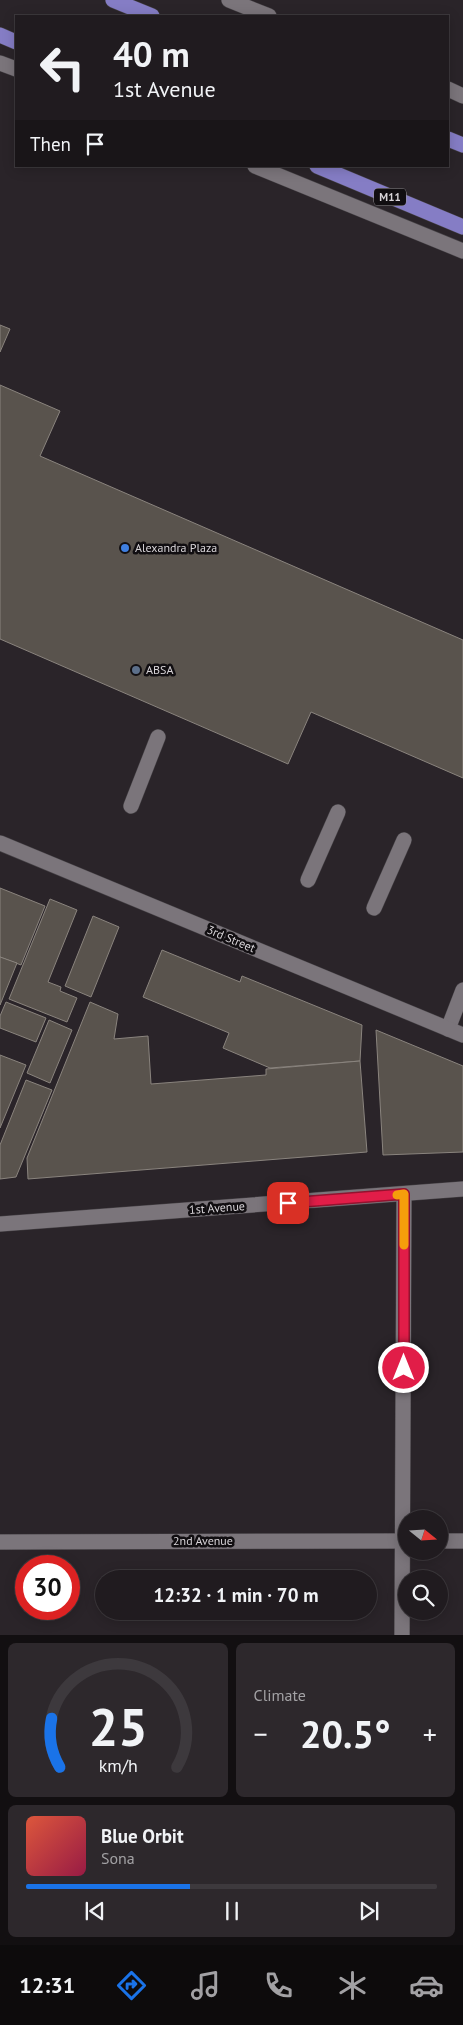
<!DOCTYPE html>
<meta charset="utf-8">
<style>
:root{--surface:#201b1f;--page:#2d282c;--text:#f1f3f6;--muted:#a2a1a4;--line:#3d393d;--accent:#1a73e8}
body{margin:0;font-family:"PT Sans",sans-serif;background:var(--page);color:var(--text);height:100vh;display:flex;flex-direction:column;font-size:19px;white-space:nowrap}
*{box-sizing:border-box;margin:0}
p{font-size:16px;color:var(--muted)}
.icon{flex:none;width:28px;height:28px;fill:none;stroke:currentColor;stroke-width:2;stroke-linecap:round;stroke-linejoin:round}
.map{position:relative;height:1635px;overflow:hidden}
.panel{display:flex;flex-direction:column;gap:8px;padding:8px;background:#120f11;flex:1}
.panel>*{flex:none}
.guide{position:absolute;left:15px;top:15px;width:434px;height:152px;border-radius:0px;box-shadow:0 2px 12px #0003,0 0 0 1px var(--line);background:#201b1f;color:var(--text);overflow:hidden}
.needle{width:32px;rotate:108deg}
.tools{position:absolute;left:398px;top:1510px;display:grid;gap:10px}
.tools a{display:grid;place-items:center;width:50px;height:50px;border-radius:50%;background:var(--surface);box-shadow:0 2px 12px #0003,0 0 0 1px var(--line);font-size:25px}
.speed{position:absolute;left:15px;top:1555px;display:flex;gap:10px;font-size:25px;font-weight:700;text-align:center}
.speed>*{display:grid;place-content:center;width:65px;height:65px;border-radius:50%;background:var(--surface);box-shadow:0 2px 12px #0003,0 0 0 1px var(--line);line-height:1}
.speed .limit{border:8px solid #d22;background:#fff;color:#111}
.pin{position:absolute;display:grid;place-items:center;width:42px;height:42px;color:#fff;margin:-21px;border-radius:10px;box-shadow:0 2px 8px #0006}
.me{position:absolute;width:55px;margin:-28px;rotate:0deg;stroke-linejoin:round;filter:drop-shadow(0 0 4px #0008)}
.turn{display:flex;align-items:center;gap:18px;height:105px;padding:0 15px;font-size:22px}
.turn .icon{width:65px;height:65px;stroke-width:2.5}
.turn b{display:block;font-size:35px;line-height:42px}
.then{display:flex;align-items:center;height:48px;padding:0 15px;background:#0003;gap:10px;font-size:19px}
.big{font-size:38px;font-weight:700;line-height:1.1}
.panel .widget{flex:1;display:flex;flex-direction:column;justify-content:center;gap:8px;min-width:0;padding:0 18px;border-radius:8px;background:var(--page)}
.panel .dial{align-items:center;gap:0}
.dial svg{height:130px;overflow:visible;fill:none;stroke:var(--line);stroke-width:7;stroke-linecap:round;text-anchor:middle}
.dial text{fill:var(--text);stroke:none}
.song{display:flex;align-items:center;gap:15px}
.cover{width:60px;height:60px;border-radius:8px;background:linear-gradient(135deg,hsl(10 70% 55%),hsl(340 70% 35%))}
.played{height:5px;border-radius:2px;background:linear-gradient(90deg,var(--accent) 40%,var(--line) 40%)}
.keys{display:flex;justify-content:space-around;direction:ltr}
.heat{display:flex;justify-content:space-between;align-items:center;font-size:28px;direction:ltr}
.panel .tiles{flex:1;display:grid;gap:8px;grid-template-columns:1fr 1fr}
.widget:last-child{grid-column:span 2}
.trip{position:absolute;left:95px;top:1570px;width:282px;height:50px;border-radius:25px;background:var(--surface);box-shadow:0 2px 12px #0003,0 0 0 1px var(--line);font-weight:700;line-height:50px;text-align:center}
.dock{display:flex;height:80px;justify-content:space-around;align-items:center;background:#0d0b0c;color:var(--muted)}
.dock .icon{width:35px;height:35px}
.dock .selected{color:var(--accent)}
.dock b{font-size:22px;color:var(--text)}
.map>svg:first-child{display:block}
.building{fill:#59534d;stroke:#8a847e}
.lines{fill:none;stroke-linecap:round;stroke-linejoin:round}
.lane-casing{stroke:#464246;stroke-width:16}
.street-casing{stroke:#464246;stroke-width:16}
.primary-casing{stroke:#464246;stroke-width:16}
.lane{stroke:#7b757b;stroke-width:15}
.street{stroke:#7b757b;stroke-width:15}
.primary{stroke:#857dc5;stroke-width:15}
.route-casing{stroke:#92132f;stroke-width:12}
.route{stroke:#e11d48;stroke-width:9}
.slow{stroke:#f59e0b;stroke-width:9}
.shop-dot{fill:#3f7fe0;stroke:#110e11;stroke-width:2}
.service-dot{fill:#5c6f8a;stroke:#110e11;stroke-width:2}
.labels{text-anchor:middle;stroke-width:5;stroke-linejoin:round;paint-order:stroke}
.shield{fill:#110e11;stroke:#9d999d;stroke-width:1}
.shield-label{font-size:11px;font-weight:bold;fill:#d9d5d9}
.poi-label{font-size:12px;fill:#d9d5d9;stroke:#110e11;text-anchor:start}
.street-label{font-size:12px;fill:#d9d5d9;stroke:#110e11}
</style>
<div class="map">
<svg width="463" height="1635" viewBox="0 0 463 1635">
<rect width="100%" height="100%" fill="#2a2429"/>
<g class="building">
<path d="M0,325L10,329L0,352Z"/>
<path d="M0,385L60,411L40,456L463,640V778L311,712L288,764L0,639Z"/>
<path d="M0,888L45,906L21,965L0,957Z"/>
<path d="M50,899L77,910L48,982L61,987L60,991L77,998L67,1022L9,999Z"/>
<path d="M93,916L119,927L91,997L65,986Z"/>
<path d="M162,950L240,982L242,976L362,1025L360,1061L270,1068L223,1048L229,1033L143,997Z"/>
<path d="M0,957L17,963L0,1005Z"/>
<path d="M6,1002L46,1018L36,1042L0,1028V1016Z"/>
<path d="M90,1002L118,1014L114,1039L148,1036L151,1084L266,1075V1069L360,1061L367,1152L28,1179L27,1158Z"/>
<path d="M49,1020L72,1030L50,1083L27,1073Z"/>
<path d="M376,1030L463,1066V1152L383,1155Z"/>
<path d="M0,1055L26,1065L0,1128Z"/>
<path d="M26,1080L52,1090L16,1177L0,1179V1145Z"/>
</g>
<g class="lines">
<defs>
<g id="lane">
<path d="M229,0L269,16"/>
<path d="M0,63L16,69"/>
<path d="M448,89L463,96"/>
<path d="M255,166L463,251"/>
<path d="M131,806L158,737"/>
<path d="M308,880L338,812"/>
<path d="M374,908L404,840"/>
<path d="M448,1029L463,990"/>
</g>
<g id="street">
<path d="M0,843L463,1035"/>
<path d="M0,1224L463,1189"/>
<path d="M439,1541H463"/>
<path d="M0,1542L406,1541"/>
<path d="M402,1635L404,1194"/>
</g>
<g id="primary">
<path d="M113,0L152,16"/>
<path d="M0,35L16,42"/>
<path d="M448,139L463,145"/>
<path d="M317,166L463,227"/>
</g>
</defs>
<use href="#lane" class="lane-casing"/>
<use href="#street" class="street-casing"/>
<use href="#primary" class="primary-casing"/>
<use href="#lane" class="lane"/>
<use href="#street" class="street"/>
<use href="#primary" class="primary"/>
</g>
<g class="lines">
<defs>
<path id="route" d="M288,1203L404,1194V1368"/>
</defs>
<use href="#route" class="route-casing"/>
<use href="#route" class="route"/>
<path class="slow" d="M397,1195L404,1194V1245"/>
</g>
<circle class="shop-dot" cx="125" cy="548" r="5"/>
<circle class="service-dot" cx="136" cy="670" r="5"/>
<g class="labels">
<rect class="shield" x="374" y="188.5" width="32" height="17" rx="4"/>
<g class="shield-label">
<text x="390" y="201">M11</text>
</g>
<g class="poi-label">
<text x="135" y="552">Alexandra Plaza</text>
<text x="146" y="674">ABSA</text>
</g>
<g class="street-label">
<text transform="translate(231 939) rotate(23)" y="4">3rd Street</text>
<text transform="translate(217 1208) rotate(-4)" y="4">1st Avenue</text>
<text x="203" y="1545">2nd Avenue</text>
</g>
</g>
</svg>
<div class="tools">
<a><svg class="needle" viewBox="-14 -14 28 28"><path d="M0-13l5 13h-10z" fill="#e53935"/><path d="M0 13l5-13h-10z" fill="#a2a1a4"/></svg></a>
<a><svg class="icon" aria-label="search" viewBox="0 0 24 24"><circle cx="10" cy="10" r="6"/><path d="M15 15l6 6"/></svg></a>
</div>
<div class="speed"><div class="limit">30</div></div>
<div class="pin" style="left:288px;top:1203px;background:#d93025"><svg class="icon" aria-label="arrive" viewBox="0 0 24 24"><path d="M6 21V4h12l-3 4 3 4H6"/></svg></div>
<svg class="me" style="left:404px;top:1368px" viewBox="-20 -20 40 40"><circle r="17" fill="#e11d48" stroke="#fff" stroke-width="3"/><path d="M0-11L8 9 0 5-8 9z" fill="#fff"/></svg>
<div class="trip">12:32 · 1 min · 70 m</div>
<div class="guide">
<div class="turn"><svg class="icon" aria-label="left" viewBox="0 0 24 24"><path d="M17 20v-9H6M10 6l-5 5 5 5"/></svg><div><b>40 m</b>1st Avenue</div></div>
<div class="then">Then<svg class="icon" aria-label="arrive" viewBox="0 0 24 24"><path d="M6 21V4h12l-3 4 3 4H6"/></svg></div>
</div>
</div>
<section class="panel">
<div class="tiles">
<div class="widget dial"><svg viewBox="0 0 100 80">
<path d="M14 69A42 42 0 1 1 86 69"/>
<path d="M14 69A42 42 0 0 1 9 39" stroke="#1a73e8"/>
<text x="50" y="56" font-size="32" font-weight="700">25</text>
<text x="50" y="72" font-size="11">km/h</text>
</svg></div>
<div class="widget"><p>Climate</p>
<div class="heat"><a>−</a><b class="big">20.5°</b><a>+</a></div>
</div>
<div class="widget">
<div class="song"><i class="cover"></i><div><b>Blue Orbit</b><p>Sona</p></div></div>
<div class="played"></div>
<div class="keys"><svg class="icon" aria-label="previous" viewBox="0 0 24 24"><path d="M18 5L8 12l10 7zM5 5v14"/></svg><svg class="icon" aria-label="pause" viewBox="0 0 24 24"><path d="M8 5v14M16 5v14"/></svg><svg class="icon" aria-label="next" viewBox="0 0 24 24"><path d="M6 5l10 7-10 7zM19 5v14"/></svg></div>
</div>
</div>
</section>
<nav class="dock">
<b>12:31</b>
<svg class="icon selected" aria-label="directions" viewBox="0 0 24 24"><path d="M12 3l9 9-9 9-9-9zM9 14v-3h6M13 9l2 2-2 2"/></svg>
<svg class="icon" aria-label="music" viewBox="0 0 24 24"><path d="M9 18V5l10-2v13"/><circle cx="6" cy="18" r="3"/><circle cx="16" cy="16" r="3"/></svg>
<svg class="icon" aria-label="phone" viewBox="0 0 24 24"><path d="M5 4h4l2 5-3 2q2 4 5 5l2-3 5 2v4C11 20 4 13 5 4z"/></svg>
<svg class="icon" aria-label="climate" viewBox="0 0 24 24"><path d="M12 3v18M4 7l16 10M4 17L20 7"/></svg>
<svg class="icon" aria-label="car" viewBox="0 0 24 24"><path d="M5 17H2v-5l4-1 3-4h7l3 4 3 1v5h-3M9 17h6M6 11h13"/><circle cx="7" cy="17" r="2"/><circle cx="17" cy="17" r="2"/></svg>
</nav>
